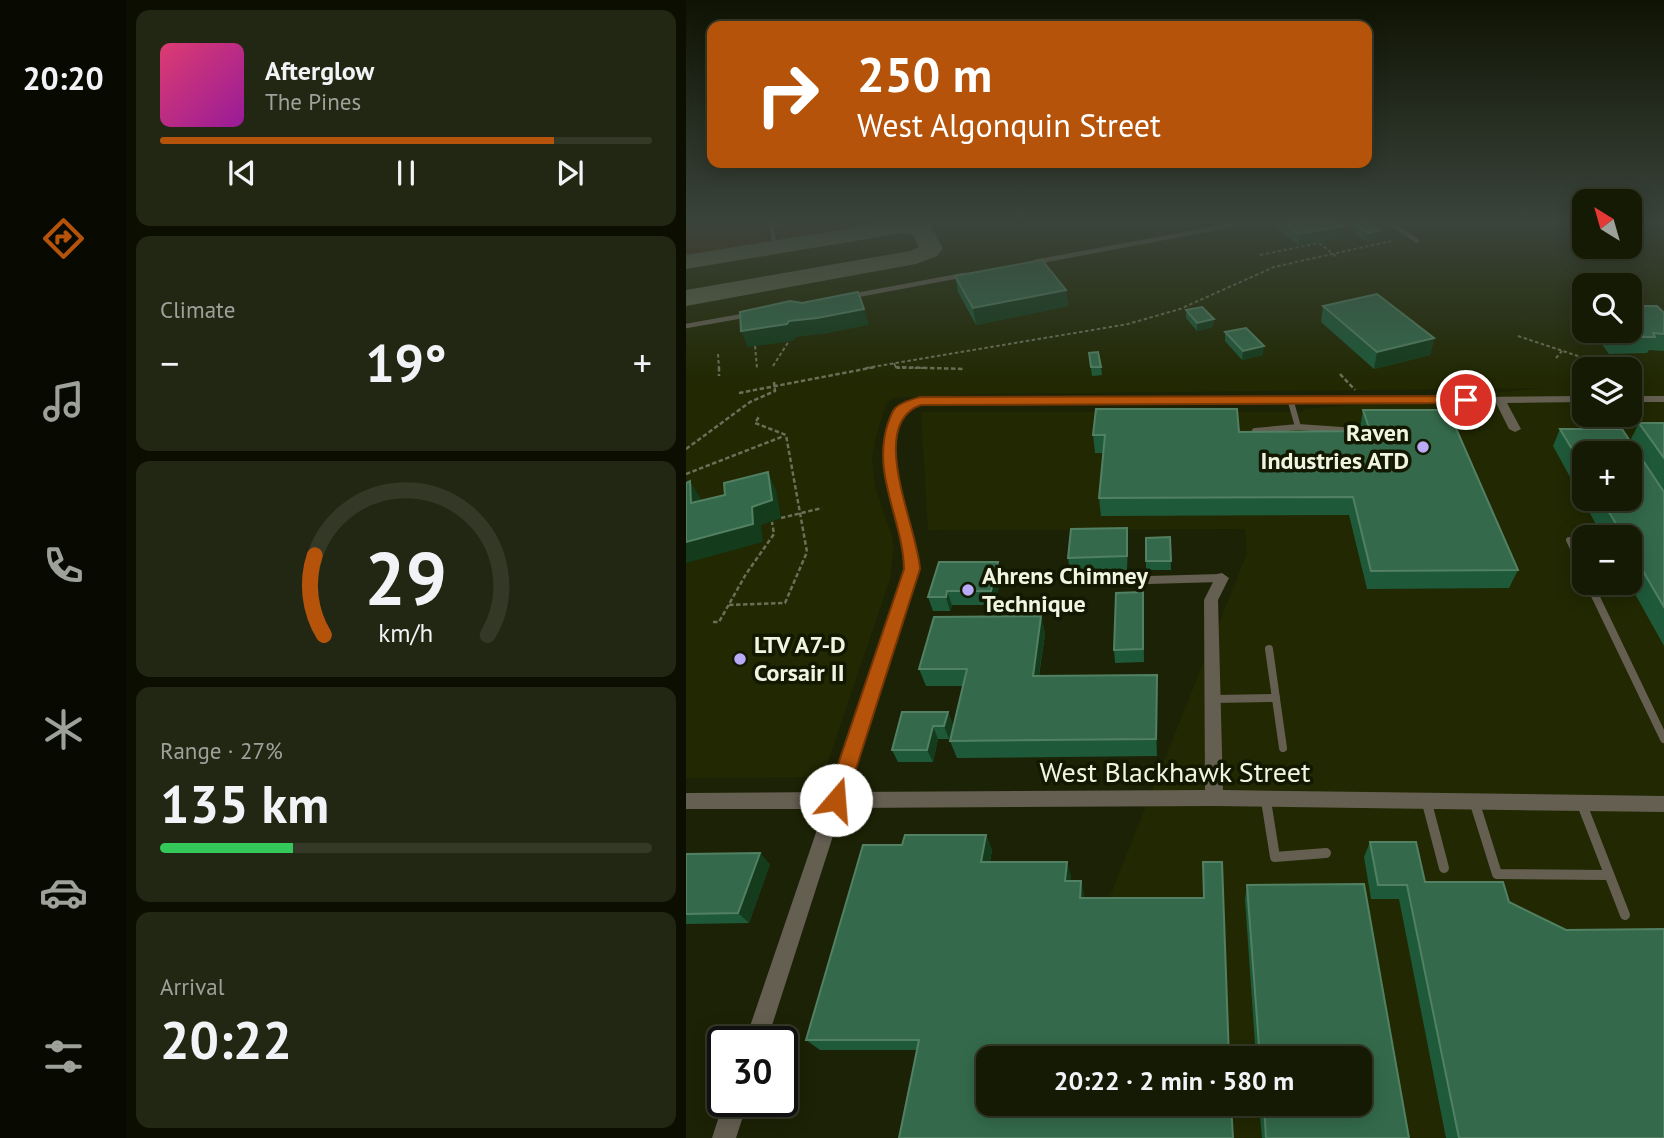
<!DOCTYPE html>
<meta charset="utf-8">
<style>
:root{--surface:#151a04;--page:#222713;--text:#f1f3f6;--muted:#9da19a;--line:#343826;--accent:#b45309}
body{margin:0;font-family:"PT Sans",sans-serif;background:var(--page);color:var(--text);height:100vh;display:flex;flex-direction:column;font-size:26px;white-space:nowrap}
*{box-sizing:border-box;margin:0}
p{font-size:23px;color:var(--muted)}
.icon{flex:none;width:38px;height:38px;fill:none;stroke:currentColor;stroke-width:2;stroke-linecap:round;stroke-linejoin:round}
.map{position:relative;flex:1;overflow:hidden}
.details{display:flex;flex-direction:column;gap:10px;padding:10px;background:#0c0e02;width:560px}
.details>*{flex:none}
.hud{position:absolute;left:21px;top:21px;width:665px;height:147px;border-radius:14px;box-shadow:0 4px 18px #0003,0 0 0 2px var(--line);background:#b45309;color:#fff;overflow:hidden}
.needle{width:46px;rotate:323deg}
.controls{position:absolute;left:886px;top:189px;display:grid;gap:14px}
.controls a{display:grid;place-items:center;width:70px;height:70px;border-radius:14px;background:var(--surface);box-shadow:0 4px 18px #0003,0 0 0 2px var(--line);font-size:35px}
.speed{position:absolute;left:21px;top:1026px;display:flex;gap:14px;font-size:35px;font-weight:700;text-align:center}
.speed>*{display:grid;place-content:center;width:91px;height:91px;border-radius:50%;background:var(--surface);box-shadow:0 4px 18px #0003,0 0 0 2px var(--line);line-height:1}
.speed .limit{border:4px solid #111;border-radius:10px;background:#fff;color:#111}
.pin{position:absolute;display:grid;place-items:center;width:60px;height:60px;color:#fff;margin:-30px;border:4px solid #fff;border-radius:50%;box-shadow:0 2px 7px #0007}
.me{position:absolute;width:77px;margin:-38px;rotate:18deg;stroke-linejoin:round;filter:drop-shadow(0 0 5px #0008)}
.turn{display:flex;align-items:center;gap:24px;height:147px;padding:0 35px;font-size:32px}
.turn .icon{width:91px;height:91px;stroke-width:2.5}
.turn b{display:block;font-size:49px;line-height:60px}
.big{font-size:52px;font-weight:700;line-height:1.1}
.details .card{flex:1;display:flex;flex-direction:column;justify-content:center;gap:10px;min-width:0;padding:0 24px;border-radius:14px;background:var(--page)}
.details .dial{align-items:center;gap:0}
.dial svg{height:182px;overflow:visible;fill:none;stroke:var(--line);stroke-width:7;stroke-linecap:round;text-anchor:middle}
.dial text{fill:var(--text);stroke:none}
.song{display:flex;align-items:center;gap:21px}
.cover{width:84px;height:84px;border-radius:10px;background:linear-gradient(135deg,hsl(340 70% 55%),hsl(300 70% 35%))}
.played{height:7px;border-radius:4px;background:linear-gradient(90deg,var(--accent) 80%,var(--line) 80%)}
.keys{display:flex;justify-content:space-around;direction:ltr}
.heat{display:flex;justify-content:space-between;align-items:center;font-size:38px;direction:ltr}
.charge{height:10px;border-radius:5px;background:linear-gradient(90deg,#34c759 27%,var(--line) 0)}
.trip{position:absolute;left:290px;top:1046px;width:396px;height:70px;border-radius:14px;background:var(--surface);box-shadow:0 4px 18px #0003,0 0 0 2px var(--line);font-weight:700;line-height:70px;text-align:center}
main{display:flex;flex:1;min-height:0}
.menu{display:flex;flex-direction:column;width:126px;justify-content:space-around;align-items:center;background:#080a02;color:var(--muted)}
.menu .icon{width:49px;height:49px}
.menu .active{color:var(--accent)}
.menu b{font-size:32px;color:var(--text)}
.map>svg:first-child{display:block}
.built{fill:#212802;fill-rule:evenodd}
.green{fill:#4b2306}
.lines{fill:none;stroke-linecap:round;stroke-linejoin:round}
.taxiway{fill:#5c6248;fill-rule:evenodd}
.path-far1{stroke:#6a7057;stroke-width:2;stroke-dasharray:3.5 2.5;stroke-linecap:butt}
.path{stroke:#6a7057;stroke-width:2.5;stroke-dasharray:4.5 2.5;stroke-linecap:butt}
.service-far3{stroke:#655f52;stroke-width:4.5}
.service-far2{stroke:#655f52;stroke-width:6}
.service-far1{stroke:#655f52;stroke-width:8}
.service{stroke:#655f52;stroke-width:10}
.minor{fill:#655f52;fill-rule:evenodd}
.wall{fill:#1e5a39;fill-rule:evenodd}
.shaded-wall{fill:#143c1c}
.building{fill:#346a4b;stroke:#528063;stroke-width:2}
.route{fill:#b45309;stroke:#753606;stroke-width:2}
.poi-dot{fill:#b9abf7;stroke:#131900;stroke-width:2.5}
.labels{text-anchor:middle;stroke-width:7;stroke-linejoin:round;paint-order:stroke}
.poi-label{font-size:24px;font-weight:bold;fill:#f0f5e3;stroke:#131900;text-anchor:start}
.near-street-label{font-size:28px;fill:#f0f5e3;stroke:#131900}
</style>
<main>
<nav class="menu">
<b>20:20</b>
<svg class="icon active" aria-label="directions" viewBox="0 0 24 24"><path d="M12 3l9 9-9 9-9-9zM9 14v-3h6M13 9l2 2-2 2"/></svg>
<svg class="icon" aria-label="music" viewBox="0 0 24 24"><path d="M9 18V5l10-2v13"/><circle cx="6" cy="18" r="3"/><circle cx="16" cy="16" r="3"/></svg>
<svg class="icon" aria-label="phone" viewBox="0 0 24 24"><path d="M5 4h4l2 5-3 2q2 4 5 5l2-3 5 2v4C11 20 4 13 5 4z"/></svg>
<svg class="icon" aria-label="climate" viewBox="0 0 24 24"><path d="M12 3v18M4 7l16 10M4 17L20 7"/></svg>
<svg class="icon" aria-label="car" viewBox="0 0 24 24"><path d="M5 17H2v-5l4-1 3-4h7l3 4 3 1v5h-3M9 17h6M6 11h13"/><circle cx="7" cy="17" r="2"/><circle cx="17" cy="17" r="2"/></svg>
<svg class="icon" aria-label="filters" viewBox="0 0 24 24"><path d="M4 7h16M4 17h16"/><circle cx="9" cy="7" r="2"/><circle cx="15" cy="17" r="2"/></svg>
</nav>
<section class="details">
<div class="card">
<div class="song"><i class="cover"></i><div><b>Afterglow</b><p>The Pines</p></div></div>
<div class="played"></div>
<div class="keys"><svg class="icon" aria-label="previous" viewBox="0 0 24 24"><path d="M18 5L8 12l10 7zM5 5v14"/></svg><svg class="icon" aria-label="pause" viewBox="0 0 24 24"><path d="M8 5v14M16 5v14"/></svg><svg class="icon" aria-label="next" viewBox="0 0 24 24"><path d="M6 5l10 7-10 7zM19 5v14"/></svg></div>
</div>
<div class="card"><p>Climate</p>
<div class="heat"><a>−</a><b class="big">19°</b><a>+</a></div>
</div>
<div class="card dial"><svg viewBox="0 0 100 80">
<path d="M14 69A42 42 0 1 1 86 69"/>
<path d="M14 69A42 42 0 0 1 10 34" stroke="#b45309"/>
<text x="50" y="56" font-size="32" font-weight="700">29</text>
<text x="50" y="72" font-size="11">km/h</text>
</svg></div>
<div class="card"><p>Range · 27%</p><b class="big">135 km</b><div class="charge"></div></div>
<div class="card"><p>Arrival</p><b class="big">20:22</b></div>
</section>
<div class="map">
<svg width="978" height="1138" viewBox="0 0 978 1138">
<rect width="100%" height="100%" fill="#1c2205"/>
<path class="built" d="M0,223H898V247H943V223H978V1138H327L341,1104H674V1059H359L561,553L559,529L242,530L235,412H617L619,409L859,388L301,394L207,398L200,403L189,440L186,459L190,490L206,536L208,547L204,579L140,768L130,777L0,778ZM898,285H943V331H898ZM898,369H943V415H898ZM898,453H943V499H898ZM898,537H943V583H898Z"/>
<g class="green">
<path d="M0,223H80L82,242L0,256Z"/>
<path d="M92,223H202L95,240Z"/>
</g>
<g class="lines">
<path class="taxiway" d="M195,223H247L245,226L257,248L251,256L230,264L0,306V290L224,251L233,247L227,235L217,233L0,269V255Z"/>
<g class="path-far1">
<path d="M574,255L633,243L652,258"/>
<path d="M832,336L907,361"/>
<path d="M69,346L71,368"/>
<path d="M32,354L33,368"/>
<path d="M870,358L876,351"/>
<path d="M208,363L210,368H238"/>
<path d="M87,366L103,341"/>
<path d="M180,368L442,324L494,309L588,267L705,241"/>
</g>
<g class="path">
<path d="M33,367V376"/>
<path d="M209,367L278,369"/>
<path d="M654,374L669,390"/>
<path d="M53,393L189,367"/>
<path d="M0,449L64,402L89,391L88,382"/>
<path d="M0,474L98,436"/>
<path d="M95,518L136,508"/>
<path d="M43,605L99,603L121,552L100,435L69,423L74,415"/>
<path d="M27,622H33L60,574L88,534L86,522"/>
</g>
<g class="service-far3">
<path d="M85,223L89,247"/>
<path d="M704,223L731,241"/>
<path d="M349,262L558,223"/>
<path d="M166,296L278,275"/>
<path d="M0,326L62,315"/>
</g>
<g class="service-far2">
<path d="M612,427L656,430"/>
<path d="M569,431L612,427L605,402"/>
<path d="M883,540L892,559"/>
</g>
<g class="service-far1">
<path d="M891,557L898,571"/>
<path d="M389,582L535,578"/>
<path d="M903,583L978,739"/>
<path d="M583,649L597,748"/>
<path d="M527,699L590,698"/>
<path d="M580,800L581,809"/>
<path d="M740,801L742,809"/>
<path d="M788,802L790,809"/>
<path d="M896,804L898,809"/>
</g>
<g class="service">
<path d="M581,807L589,857L640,853"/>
<path d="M742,807L758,868"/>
<path d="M790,807L811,874L922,875"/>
<path d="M897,807L939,915"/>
</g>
<g class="minor">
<path d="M898,396V402L821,403L835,429L829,432L823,429L810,403L235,404L222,408C188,450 230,522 233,569L161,792L519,790L518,600L531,574L536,573L543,578L532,600L537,790L978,796V812L528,806L156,808L81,1041H59L138,809H0V793L143,792L219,569C217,517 185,478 203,424C206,417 207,409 213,405C218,401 228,399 234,398L605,399Z"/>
<rect x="943" y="396" width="35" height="6"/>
<path d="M38,1101H62L50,1138H26Z"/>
</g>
</g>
<g class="wall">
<path d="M370,223H403L404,227L377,232Z"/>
<path d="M592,223H653L655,237L612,245L591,229Z"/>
<path d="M668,224L694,238L680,241L667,232Z"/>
<path d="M269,276L380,290L382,306L290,325L272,292Z"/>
<path d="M893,305H898V331H943L978,334V351L963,350L961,353L923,354L912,339L897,335L886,322Z"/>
<path d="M637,306L748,338L744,355L688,369L635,322Z"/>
<path d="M500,310L528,319L527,327L511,331L500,318Z"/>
<path d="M539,332L577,355L556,360L539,341Z"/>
<path d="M403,353L415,367L416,375L406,376Z"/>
<path d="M677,410L832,570L823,588L681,589L663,515L415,516L413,498L417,453H409L407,435L553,432L675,431L674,428Z"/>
<path d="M953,423H978V491L944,441Z"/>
<path d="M874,429L978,492V646L943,583V537H917L867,446ZM898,453L943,499H898Z"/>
<path d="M484,537L485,570H460V538Z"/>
<path d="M442,541L441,570L384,572L382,558Z"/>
<path d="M315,575L309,605H266L264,611H247L242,597Z"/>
<path d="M457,592L458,662L429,663L428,650Z"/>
<path d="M355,616L359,634L353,676L471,675V756L271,758L264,741L277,686H240L233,669Z"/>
<path d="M262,712L267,725L263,739H252L247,762H212L206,750Z"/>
<path d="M300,835L306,850L304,862L385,876L384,881H395L398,898H517V862L543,1059L231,1050H134L120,1040L216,845Z"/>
<path d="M684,842L739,882L823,902L880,930L978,1138H760L713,899H685L678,857Z"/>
<path d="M0,854L84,864L63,923L0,924Z"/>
<path d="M678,884L723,1138H576L573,1104H674V1059H570L559,899L561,885Z"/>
</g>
<g class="shaded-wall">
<path d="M376,223H403L404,227L377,232Z"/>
<path d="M410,223H425L410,226Z"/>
<path d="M740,223H758L739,227Z"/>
<path d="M656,226L655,237L612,245L613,234Z"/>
<path d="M695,230L694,238L680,241L682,233Z"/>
<path d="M380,290L382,306L290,325L287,308Z"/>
<path d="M178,309L183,325L137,334L110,337L107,341L62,347L55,331L103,321Z"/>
<path d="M528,319L527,327L511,331V323Z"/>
<path d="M748,338L744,355L688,369L691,352Z"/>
<path d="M578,346L577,355L556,360L557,351Z"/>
<path d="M82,472L90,490L95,518L75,525L77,542L0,563V542Z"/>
<path d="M4,481L15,499L16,521L5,503Z"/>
<path d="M312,562L315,575L309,605L305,591Z"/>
<path d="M261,591L266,605L264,611L260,597Z"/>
<path d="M355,616L359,634L350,693L347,676Z"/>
<path d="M471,675L472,692L471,756L470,739Z"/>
<path d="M262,712L267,725L263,739L258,726Z"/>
<path d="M247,726L252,739L247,762L241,750Z"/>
<path d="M300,835L306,850L301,876L295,862Z"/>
<path d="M74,853L84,864L63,923L52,913Z"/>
<path d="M381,862L385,876L383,895L379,881Z"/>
<path d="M395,881L398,895L397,912L394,898Z"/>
</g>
<g class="building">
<path d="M599,223H653L656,226L613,234Z"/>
<path d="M674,223H684L695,230L682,233L668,224Z"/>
<path d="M356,260L380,290L287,308L269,276Z"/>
<path d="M172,292L178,309L131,318L103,321L101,324L55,331L54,312L104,301L116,303Z"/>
<path d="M691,294L748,338L691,352L637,306Z"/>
<path d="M943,306H971L978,313V334L967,333L969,337H931L926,331H943Z"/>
<path d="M516,307L528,319L511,323L500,310Z"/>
<path d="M560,328L578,346L557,351L539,332Z"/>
<path d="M412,352L415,367H405L403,353Z"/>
<path d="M410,409H551L553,432L684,431L677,410H762L832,570L685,571L667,497L413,498L419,435H407Z"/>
<path d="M953,423H978V458Z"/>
<path d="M874,429H936L978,492V607L943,547V537H938L915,499H943V453H898V469Z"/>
<path d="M82,472L86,500L66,507L67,524L0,542V483L4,481L5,503L39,495L38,483Z"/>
<path d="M441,528V556L382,558L385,529Z"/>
<path d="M484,537L485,561H460V538Z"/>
<path d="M253,562H312L305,591H261L260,597H242Z"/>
<path d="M457,592V649L428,650L430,593Z"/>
<path d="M355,616L347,676L471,675L470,739L264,741L281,669H233L248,617Z"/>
<path d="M216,712H262L258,726H247L241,750H206Z"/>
<path d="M219,835H300L295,862H381L379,881H395L394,898H518L517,862H536L543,1059H303V1104H545L547,1138H213L233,1040H120L177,845H216Z"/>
<path d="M684,842H730L739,882H817L823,902L880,930L978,929V1138H773L721,885H692Z"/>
<path d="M74,853L52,913L0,914V854Z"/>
<path d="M678,884L723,1138H580L578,1104H674V1059H574L561,885Z"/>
</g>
<linearGradient id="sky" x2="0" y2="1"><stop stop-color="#0f1303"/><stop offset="0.58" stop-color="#3a443b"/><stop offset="1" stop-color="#3a443b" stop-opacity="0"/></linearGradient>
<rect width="978" height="382" fill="url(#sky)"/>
<path class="route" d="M780,396L784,397V403L235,405C180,424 232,528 234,569L160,800L157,807L150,810L143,807L140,800L218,569C217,519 185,474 202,423C205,416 206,409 213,405C219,401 227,399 234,397Z"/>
<g class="poi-dot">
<circle cx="737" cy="447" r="7"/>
<circle cx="282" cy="590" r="7"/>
<circle cx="54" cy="659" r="7"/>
</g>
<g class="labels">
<g class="poi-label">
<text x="723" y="441" text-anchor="end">Raven<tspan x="723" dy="28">Industries ATD</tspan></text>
<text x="296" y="584">Ahrens Chimney<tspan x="296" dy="28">Technique</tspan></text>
<text x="68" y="653">LTV A7-D<tspan x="68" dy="28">Corsair II</tspan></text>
</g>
<g class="near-street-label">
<text x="489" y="782">West Blackhawk Street</text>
</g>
</g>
</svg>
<div class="controls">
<a><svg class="needle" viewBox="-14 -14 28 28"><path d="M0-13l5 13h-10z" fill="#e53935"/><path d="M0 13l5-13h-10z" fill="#9da19a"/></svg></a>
<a><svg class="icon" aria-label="search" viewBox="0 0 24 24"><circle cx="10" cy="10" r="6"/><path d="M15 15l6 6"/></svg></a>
<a><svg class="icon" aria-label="layers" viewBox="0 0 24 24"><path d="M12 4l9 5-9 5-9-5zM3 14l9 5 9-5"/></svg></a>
<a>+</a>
<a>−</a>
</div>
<div class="speed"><div class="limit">30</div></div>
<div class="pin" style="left:780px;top:400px;background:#d93025"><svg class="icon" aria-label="arrive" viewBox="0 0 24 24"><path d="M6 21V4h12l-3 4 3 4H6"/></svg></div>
<svg class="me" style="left:150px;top:800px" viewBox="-20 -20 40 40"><circle r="19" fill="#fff"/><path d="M0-13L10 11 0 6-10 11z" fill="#b45309"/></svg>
<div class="trip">20:22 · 2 min · 580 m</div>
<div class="hud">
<div class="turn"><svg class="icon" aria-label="right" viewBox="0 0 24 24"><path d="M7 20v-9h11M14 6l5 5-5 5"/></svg><div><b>250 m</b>West Algonquin Street</div></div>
</div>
</div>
</main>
